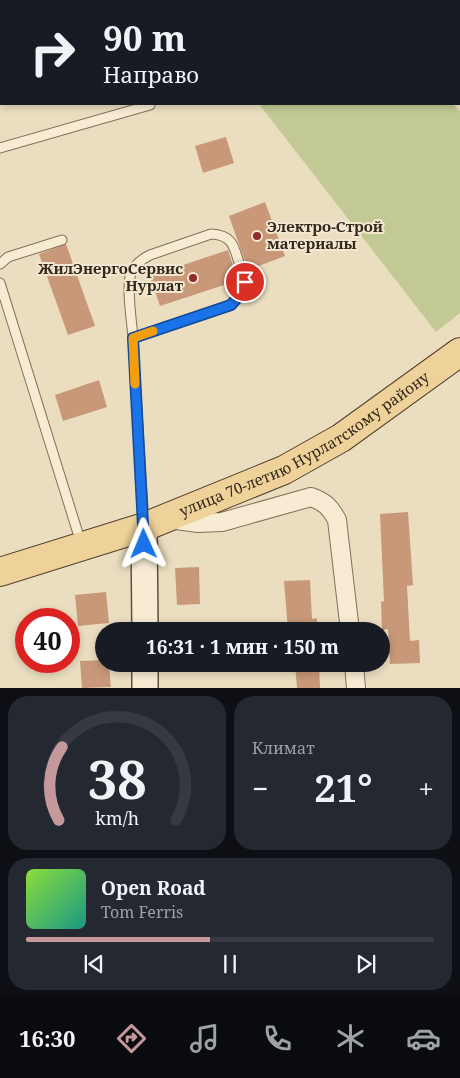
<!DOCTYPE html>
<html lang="ru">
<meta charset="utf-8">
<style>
:root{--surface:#171b24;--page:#242831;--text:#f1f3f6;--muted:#9ea1a6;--line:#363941;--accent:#c5999c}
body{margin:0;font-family:"Noto Serif",serif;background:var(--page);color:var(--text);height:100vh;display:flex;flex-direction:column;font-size:19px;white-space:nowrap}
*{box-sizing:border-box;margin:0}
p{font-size:16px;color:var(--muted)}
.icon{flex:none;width:28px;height:28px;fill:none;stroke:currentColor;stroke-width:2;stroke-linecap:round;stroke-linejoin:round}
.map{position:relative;height:688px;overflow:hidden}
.side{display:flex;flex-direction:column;gap:8px;padding:8px;background:#0d0f14;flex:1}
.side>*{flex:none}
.guide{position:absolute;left:0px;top:0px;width:460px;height:105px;box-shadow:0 2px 8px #0003;background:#171b24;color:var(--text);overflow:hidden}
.speed{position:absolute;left:15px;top:608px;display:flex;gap:10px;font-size:25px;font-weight:700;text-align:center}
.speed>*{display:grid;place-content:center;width:65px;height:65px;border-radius:50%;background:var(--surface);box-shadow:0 2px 8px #0003;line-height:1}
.speed .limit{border:8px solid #d22;background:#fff;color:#111}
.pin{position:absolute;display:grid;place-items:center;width:42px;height:42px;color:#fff;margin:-21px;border:2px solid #fff;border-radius:50%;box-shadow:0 1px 5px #0007}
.me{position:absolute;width:55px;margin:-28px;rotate:359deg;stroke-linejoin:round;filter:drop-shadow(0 0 4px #0008)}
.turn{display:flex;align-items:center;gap:18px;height:105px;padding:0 20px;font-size:22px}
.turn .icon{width:65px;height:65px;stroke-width:2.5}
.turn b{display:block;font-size:35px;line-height:42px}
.big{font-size:38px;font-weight:700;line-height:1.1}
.side .tile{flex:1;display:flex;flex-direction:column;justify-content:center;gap:8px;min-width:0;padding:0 18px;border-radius:20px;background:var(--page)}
.side .dial{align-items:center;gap:0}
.dial svg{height:130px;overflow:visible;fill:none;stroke:var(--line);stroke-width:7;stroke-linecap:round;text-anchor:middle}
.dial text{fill:var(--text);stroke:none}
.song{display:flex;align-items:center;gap:15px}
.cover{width:60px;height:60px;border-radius:8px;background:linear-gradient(135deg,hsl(90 70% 55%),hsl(170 70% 35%))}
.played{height:5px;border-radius:2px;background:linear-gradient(90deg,var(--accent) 45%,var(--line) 45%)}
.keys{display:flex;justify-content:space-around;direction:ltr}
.heat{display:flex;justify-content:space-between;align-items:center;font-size:28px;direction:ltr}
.side .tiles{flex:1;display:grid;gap:8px;grid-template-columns:1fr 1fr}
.tile:last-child{grid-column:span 2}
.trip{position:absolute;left:95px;top:622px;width:295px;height:50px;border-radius:25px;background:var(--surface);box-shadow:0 2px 8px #0003;font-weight:700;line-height:50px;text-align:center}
.tab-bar{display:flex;height:80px;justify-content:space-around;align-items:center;background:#090b0e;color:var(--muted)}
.tab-bar .icon{width:35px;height:35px}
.tab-bar .current{color:var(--accent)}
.tab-bar b{font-size:22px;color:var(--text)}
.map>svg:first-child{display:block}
.green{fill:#c3c995}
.building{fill:#c89878}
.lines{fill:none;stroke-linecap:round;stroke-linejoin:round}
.lane-casing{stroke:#846f59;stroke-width:11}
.street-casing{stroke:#846f59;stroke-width:20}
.secondary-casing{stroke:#65503c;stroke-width:28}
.primary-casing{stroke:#513e2d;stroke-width:30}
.lane{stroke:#f7ecd3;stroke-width:9}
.street{stroke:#f7ecd3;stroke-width:18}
.secondary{stroke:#f7ecd3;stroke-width:25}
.primary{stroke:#eed299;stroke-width:28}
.rail{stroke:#34281d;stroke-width:4;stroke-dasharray:9 9;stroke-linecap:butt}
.route-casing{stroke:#114b97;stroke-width:12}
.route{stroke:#1a73e8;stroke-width:9}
.slow{stroke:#f59e0b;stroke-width:9}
.poi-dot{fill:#902c2e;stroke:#f3e8cf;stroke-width:2}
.labels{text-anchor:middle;stroke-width:4;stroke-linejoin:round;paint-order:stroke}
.poi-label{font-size:15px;font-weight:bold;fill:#34281d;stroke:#f3e8cf;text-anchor:start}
.street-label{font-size:15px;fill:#34281d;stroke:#f3e8cf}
</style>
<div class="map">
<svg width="460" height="688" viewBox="0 0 460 688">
<rect width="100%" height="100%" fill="#ebdec0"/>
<path class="green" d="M259,104H453L460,111V313L436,332Z"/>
<g class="building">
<path d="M226,137L234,163L203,173L195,146Z"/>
<path d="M265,202L285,256L248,270L229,216Z"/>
<path d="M66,244L95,326L68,335L39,254Z"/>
<path d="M228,250L236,275L234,276L236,281L160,306L150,276Z"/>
<path d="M99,380L107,407L63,421L55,395Z"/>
<path d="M408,512L413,585L407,586L410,641L419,640L420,663L390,664L388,629L382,630L381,602L384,601L380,514Z"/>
<path d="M199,567L200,604L177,605L175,568Z"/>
<path d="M310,580L312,619L317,618V631H288L284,581Z"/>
<path d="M106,592L109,623L78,626L75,595Z"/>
<path d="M104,660V664H109L111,687L82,688L80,661Z"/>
<path d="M295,664H319L320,688H297Z"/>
</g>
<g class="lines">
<defs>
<g id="lane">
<path d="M0,148L150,105"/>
<path d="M0,264L8,257L62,240"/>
<path d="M0,283L81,543"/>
<path d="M133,338L231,305C238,299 245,291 245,281C245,277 241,271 240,266C234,248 234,235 211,234L150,255C142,259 135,264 131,273C126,288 132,322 133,338C136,400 140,461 144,522"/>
</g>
<g id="street">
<path d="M169,519L198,523L222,522L311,497C325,502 330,507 337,520L350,631"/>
<path d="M354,664L356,688"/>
</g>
<g id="secondary">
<path d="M144,527L145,631"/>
<path d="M145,664V688"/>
</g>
<g id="primary">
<path id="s1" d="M0,572L144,527L284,470L341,438L460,352"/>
</g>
</defs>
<use href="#lane" class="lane-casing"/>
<use href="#street" class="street-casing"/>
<use href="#secondary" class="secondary-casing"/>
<use href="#primary" class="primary-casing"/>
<use href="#lane" class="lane"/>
<use href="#street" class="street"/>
<use href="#secondary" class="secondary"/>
<use href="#primary" class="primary"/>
<g class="rail">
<path d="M381,0L383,1"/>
<path d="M417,0L418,1"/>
<path d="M436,0L437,1"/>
<path d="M459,19L460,20"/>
<path d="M459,36L460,37"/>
<path d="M459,54L460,55"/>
</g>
</g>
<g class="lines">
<defs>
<path id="route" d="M144,544L133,338L231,305L242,292L245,282"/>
</defs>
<use href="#route" class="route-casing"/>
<use href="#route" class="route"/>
<path class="slow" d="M135,384L133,338L153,331"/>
</g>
<g class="poi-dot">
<circle cx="257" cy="236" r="5"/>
<circle cx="193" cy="278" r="5"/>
</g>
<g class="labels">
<g class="poi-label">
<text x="267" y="232">Электро-Строй<tspan x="267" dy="17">материалы</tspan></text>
<text x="183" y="274" text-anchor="end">ЖилЭнергоСервис<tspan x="183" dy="17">Нурлат</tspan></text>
</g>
<g class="street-label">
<text dy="5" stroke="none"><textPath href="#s1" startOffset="332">улица 70-летию Нурлатскому району</textPath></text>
</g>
</g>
</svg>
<div class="speed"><div class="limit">40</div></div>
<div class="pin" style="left:245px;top:282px;background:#d93025"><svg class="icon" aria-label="arrive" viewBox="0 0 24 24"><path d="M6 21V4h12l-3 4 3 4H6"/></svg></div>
<svg class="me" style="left:144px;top:544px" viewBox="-20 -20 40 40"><path d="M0-17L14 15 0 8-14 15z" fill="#1a73e8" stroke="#fff" stroke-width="4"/></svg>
<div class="trip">16:31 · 1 мин · 150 m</div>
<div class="guide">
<div class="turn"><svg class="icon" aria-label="right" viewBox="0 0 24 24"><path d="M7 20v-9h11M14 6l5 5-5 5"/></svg><div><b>90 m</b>Направо</div></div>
</div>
</div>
<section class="side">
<div class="tiles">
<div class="tile dial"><svg viewBox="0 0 100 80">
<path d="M14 69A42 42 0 1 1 86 69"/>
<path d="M14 69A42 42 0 0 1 16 24" stroke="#c5999c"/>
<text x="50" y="56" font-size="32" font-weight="700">38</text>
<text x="50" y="72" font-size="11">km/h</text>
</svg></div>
<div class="tile"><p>Климат</p>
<div class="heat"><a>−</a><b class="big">21°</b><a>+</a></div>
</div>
<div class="tile">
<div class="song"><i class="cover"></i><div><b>Open Road</b><p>Tom Ferris</p></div></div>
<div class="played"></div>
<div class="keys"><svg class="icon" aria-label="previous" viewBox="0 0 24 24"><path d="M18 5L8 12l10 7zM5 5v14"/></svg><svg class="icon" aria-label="pause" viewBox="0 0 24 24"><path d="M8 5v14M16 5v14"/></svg><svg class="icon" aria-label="next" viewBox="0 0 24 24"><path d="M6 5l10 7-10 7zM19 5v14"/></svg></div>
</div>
</div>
</section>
<nav class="tab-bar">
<b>16:30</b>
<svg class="icon current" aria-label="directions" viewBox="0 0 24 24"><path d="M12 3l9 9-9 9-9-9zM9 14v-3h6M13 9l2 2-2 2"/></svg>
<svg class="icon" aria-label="music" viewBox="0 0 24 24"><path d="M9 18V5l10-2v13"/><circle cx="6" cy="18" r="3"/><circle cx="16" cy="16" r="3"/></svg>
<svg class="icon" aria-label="phone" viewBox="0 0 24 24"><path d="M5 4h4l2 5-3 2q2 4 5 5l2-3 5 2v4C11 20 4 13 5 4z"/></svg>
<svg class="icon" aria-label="climate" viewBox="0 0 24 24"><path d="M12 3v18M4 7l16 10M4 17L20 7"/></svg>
<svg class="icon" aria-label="car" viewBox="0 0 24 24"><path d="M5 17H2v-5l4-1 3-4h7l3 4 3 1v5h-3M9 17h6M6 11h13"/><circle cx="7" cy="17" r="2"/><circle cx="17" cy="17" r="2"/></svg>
</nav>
